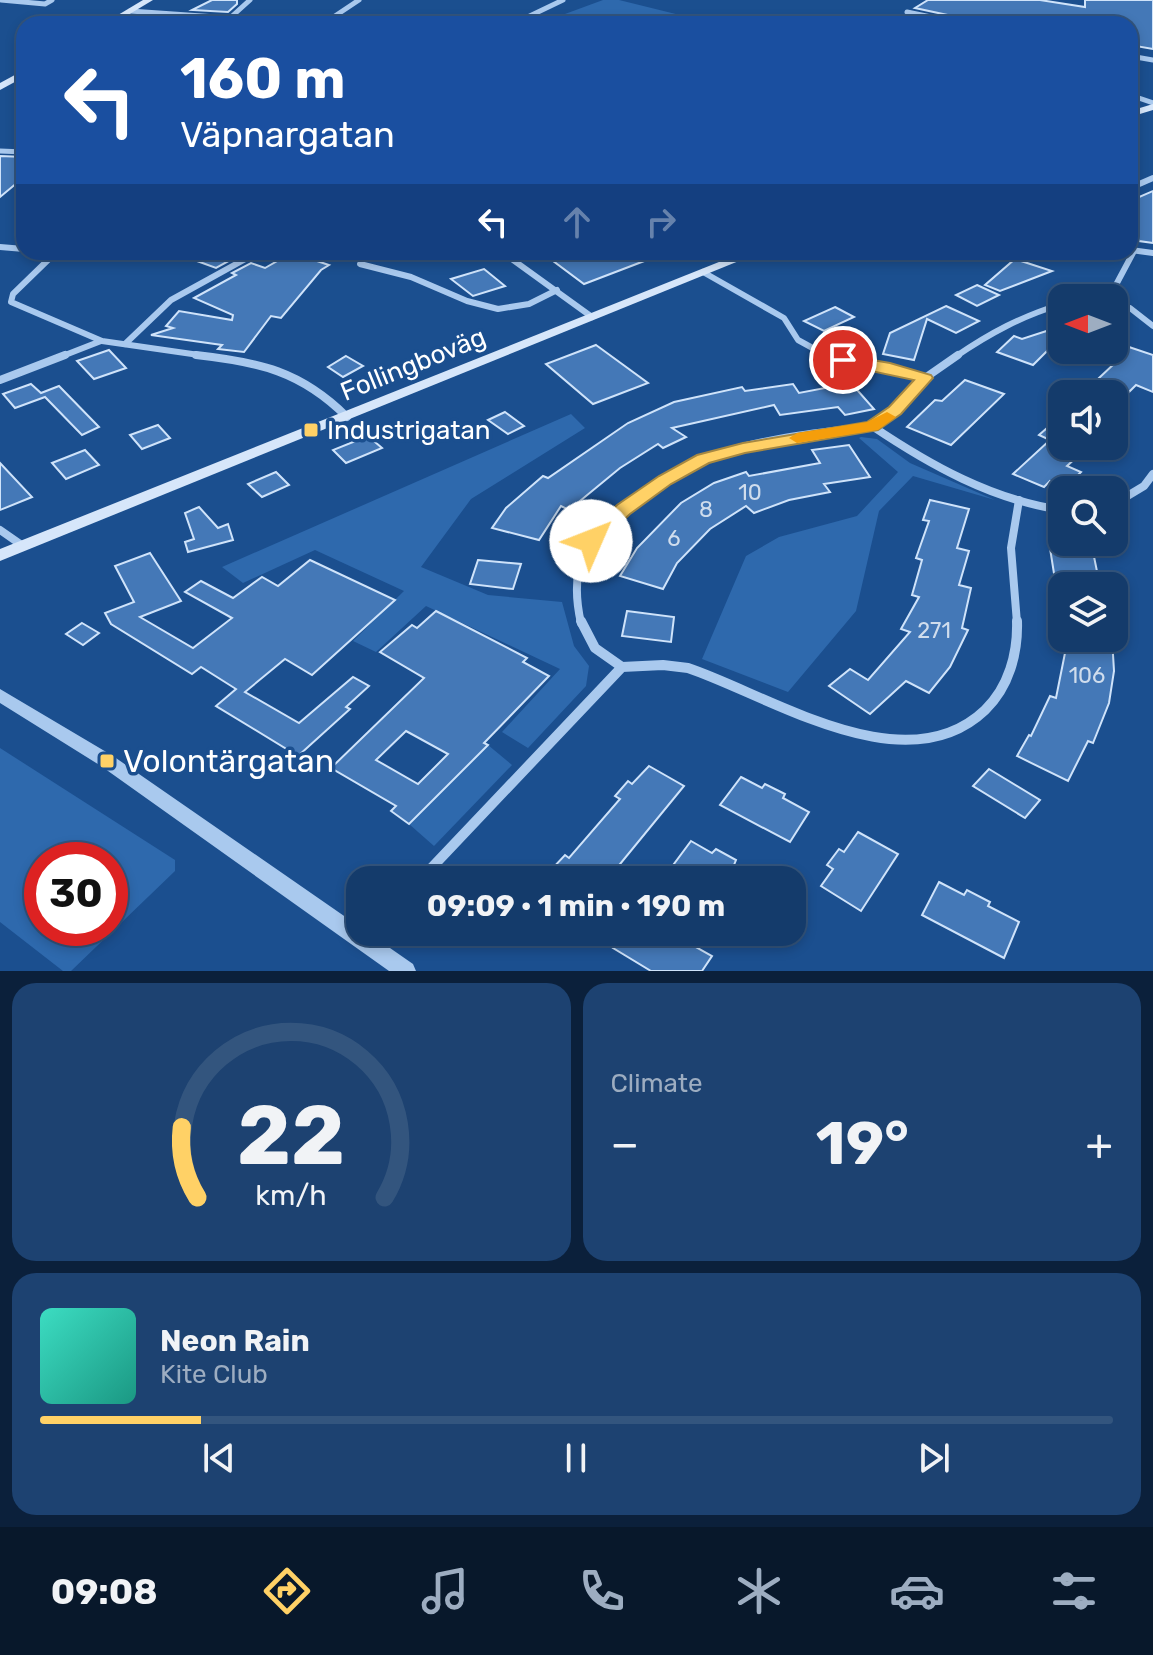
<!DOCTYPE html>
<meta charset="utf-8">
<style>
:root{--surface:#143b6b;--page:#1d4271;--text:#f1f3f6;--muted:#9dadc1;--line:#33557e;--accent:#ffd166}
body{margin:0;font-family:Rubik,sans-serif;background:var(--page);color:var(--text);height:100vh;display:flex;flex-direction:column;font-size:30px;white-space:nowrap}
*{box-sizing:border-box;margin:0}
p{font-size:26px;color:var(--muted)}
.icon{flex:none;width:44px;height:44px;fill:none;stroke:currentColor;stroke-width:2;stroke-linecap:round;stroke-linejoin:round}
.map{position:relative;height:971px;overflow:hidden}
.sheet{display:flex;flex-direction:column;gap:12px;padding:12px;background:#0b203b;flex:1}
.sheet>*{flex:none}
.banner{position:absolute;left:16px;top:16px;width:1122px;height:244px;border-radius:24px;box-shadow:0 4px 12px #0003,0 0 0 2px var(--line);background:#1a4fa0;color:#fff;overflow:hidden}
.needle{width:52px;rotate:270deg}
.fabs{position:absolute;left:1048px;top:284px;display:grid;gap:16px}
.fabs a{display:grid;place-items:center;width:80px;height:80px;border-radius:16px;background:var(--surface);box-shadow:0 4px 12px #0003,0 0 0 2px var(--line);font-size:40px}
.speed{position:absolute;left:24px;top:842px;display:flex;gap:16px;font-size:40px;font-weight:700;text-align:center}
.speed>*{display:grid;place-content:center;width:104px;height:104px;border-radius:50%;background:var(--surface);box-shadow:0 4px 12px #0003,0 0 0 2px var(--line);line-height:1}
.speed .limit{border:12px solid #d22;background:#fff;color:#111}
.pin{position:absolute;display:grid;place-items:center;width:68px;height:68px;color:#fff;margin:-34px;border:4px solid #fff;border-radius:50%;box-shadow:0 2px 8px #0007}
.me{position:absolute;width:88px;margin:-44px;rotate:46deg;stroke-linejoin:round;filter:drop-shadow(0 0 6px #0008)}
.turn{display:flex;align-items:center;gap:28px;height:168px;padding:0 32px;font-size:36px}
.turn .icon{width:104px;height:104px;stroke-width:2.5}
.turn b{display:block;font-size:56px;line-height:68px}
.lanes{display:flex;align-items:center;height:76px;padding:0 32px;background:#0003;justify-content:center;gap:40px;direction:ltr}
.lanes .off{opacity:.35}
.big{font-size:60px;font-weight:700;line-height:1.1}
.sheet .card{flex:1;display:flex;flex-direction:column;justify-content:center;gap:12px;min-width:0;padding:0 28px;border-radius:24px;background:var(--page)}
.sheet .dial{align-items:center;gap:0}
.dial svg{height:208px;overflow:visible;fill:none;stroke:var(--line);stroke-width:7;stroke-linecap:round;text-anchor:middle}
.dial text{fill:var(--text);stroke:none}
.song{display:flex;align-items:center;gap:24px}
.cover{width:96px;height:96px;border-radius:12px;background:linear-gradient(135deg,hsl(170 70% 55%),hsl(170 70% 35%))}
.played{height:8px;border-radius:4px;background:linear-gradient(90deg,var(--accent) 15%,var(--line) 15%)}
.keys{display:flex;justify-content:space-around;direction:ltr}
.heat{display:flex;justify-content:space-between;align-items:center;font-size:44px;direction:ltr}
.sheet .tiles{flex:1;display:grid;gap:12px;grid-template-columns:1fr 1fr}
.card:last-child{grid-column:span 2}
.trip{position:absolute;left:346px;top:866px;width:460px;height:80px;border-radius:24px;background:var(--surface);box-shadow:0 4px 12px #0003,0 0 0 2px var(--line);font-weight:700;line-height:80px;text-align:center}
.menu{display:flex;height:128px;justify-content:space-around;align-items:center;background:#08182b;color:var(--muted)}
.menu .icon{width:56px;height:56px}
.menu .current{color:var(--accent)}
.menu b{font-size:36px;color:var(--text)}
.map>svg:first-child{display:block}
.green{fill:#2e69ad;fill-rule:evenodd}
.building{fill:#4478b7;stroke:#cfe3fa;stroke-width:2;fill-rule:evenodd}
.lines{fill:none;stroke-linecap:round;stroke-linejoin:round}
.minor-far3{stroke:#a9c9ee;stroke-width:5}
.minor-far2{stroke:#a9c9ee;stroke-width:6}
.minor-far1{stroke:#a9c9ee;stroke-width:8}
.minor{stroke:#a9c9ee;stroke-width:10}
.tertiary{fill:#a9c9ee;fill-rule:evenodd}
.secondary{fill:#d6e6fa;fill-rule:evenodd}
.route{fill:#ffd166;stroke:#a68842;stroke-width:2}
.slow{fill:#f59e0b}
.poi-dot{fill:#ffd166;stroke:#1b4f8f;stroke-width:3}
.labels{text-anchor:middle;stroke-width:7;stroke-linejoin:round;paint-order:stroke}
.number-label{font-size:22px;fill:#d0dded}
.street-label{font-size:26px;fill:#fff;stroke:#1b4f8f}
.poi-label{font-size:26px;fill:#fff;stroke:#1b4f8f;text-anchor:start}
.near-poi-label{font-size:32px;fill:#fff;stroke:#1b4f8f;text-anchor:start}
</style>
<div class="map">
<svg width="1153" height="971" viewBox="0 0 1153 971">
<rect width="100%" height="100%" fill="#1b4f8f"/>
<g class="green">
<path d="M603,0H619L696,19L684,24H602L565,14Z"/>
<path d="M571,414L585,428L471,499L421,567L488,595L562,602L574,646L589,666L586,686L528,748L502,732L560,669L426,606L376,652L353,641L404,591L315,550L243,583L222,567Z"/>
<path d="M861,437L877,439L910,463L995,500L913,476L879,511L856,611L788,692L702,659L746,556L779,537L857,516L898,472L859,438Z"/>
<path d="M488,745L512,765L434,846L409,824Z"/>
<path d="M0,748L175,860V871L71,971H63L0,922ZM110,860V928H42V860Z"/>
</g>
<g class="building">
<path d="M212,0H237V4L228,12L192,10Z"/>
<path d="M928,0H1040L1085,7V0H1153V49L1130,45V24H1077L1035,16L1025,24H1019L976,16L975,24H970L966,19L915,8Z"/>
<path d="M0,156L24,157V177L0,197Z"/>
<path d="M1153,191V243L1139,241L1130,217V201Z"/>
<path d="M214,252H220L236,257L216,268L197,261Z"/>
<path d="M293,252H329L314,260L329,265L321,270L281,318L271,316L244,352L218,349L222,345L151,335L173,328L166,326L179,311L232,320L233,315L194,298L236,275L232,273L251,263L265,268Z"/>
<path d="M541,252H660V255L584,284Z"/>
<path d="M1015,259L1052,271L1000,291L985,285Z"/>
<path d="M484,269L505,286L473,296L451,279Z"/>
<path d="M977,285L999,295L977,306L956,295Z"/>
<path d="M946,306L979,321L956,333L927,319L914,360L883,354L890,333Z"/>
<path d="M835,307L854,317L824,331L804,321Z"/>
<path d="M1062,326V336L1033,365L997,352L1014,336L1022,339Z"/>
<path d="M596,345L648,383L593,404L546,364Z"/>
<path d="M1126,346L1153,355V392L1136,385L1114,407V394H1082L1116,362L1112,361Z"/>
<path d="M109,350L126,368L94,379L77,361Z"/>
<path d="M346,356L363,366L343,377L328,367Z"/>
<path d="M965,380L1004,394L951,445L907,427L935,400L942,401Z"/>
<path d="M851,383L874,409L845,415L838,407L780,415L774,405L672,428L686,437L663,448L658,444L620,468L569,510L561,506L539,540L492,528L506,508L543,476L548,478L628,423L674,402L742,387L745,391L793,384L799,393Z"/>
<path d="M31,384L41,393L59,386L99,427L82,435L45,397L15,408L3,394Z"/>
<path d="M505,412L524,426L508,434L488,420Z"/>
<path d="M1062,415V446H1089L1067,466L1081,472L1065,488L1050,481L1044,487L1013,474L1050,440L1039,435Z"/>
<path d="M158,425L170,438L142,449L130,435Z"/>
<path d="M368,436L382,448L346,463L333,450Z"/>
<path d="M849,445L870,477L824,484L830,492L789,500L754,513L746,506L710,529L677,563L663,589L620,576L637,548L681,503L714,483L746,472L749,476L820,463L812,450Z"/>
<path d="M85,450L99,465L66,479L52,463Z"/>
<path d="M0,463L32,497L0,510Z"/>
<path d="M276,472L289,485L262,497L248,484Z"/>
<path d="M930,500L969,509L957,548L969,551L959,585L971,588L962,628L968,630L950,667L929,693L906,681L870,714L829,686L850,669L868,680L910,632L901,629L919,597L912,595L922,560L916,558L929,521L923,520Z"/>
<path d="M199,507L218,528L228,524L233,540L188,552L185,542L194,539L185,513Z"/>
<path d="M1049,542H1091L1100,586H1056Z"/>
<path d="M150,553L181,601L140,617L193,648L232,618L185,592L201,581L233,598L262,577L278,586L310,560L395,600L312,675L285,659L245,692L299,723L353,677L369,686L346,707L350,709L298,756L216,706L236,689L201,667L192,674L111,624L105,613L134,602L115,566Z"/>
<path d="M478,560L521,564L513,589L470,584Z"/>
<path d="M436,611L527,658L523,662L549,676L484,743L488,745L409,824L391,811L396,806L331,768L424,678L380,652L412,625L417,628ZM406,731L448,754L418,784L376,760Z"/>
<path d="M627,611L674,617L671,642L622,636Z"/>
<path d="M82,623L99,633L83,645L66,634Z"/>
<path d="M1068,638H1112L1114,671L1109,703L1093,743L1088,741L1068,781L1017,756L1029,735L1031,736L1050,696L1056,698Z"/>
<path d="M649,766L684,786L607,880H563L550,871L565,855L569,858L620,799L615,796L628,781L632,784Z"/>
<path d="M989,769L1040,800L1025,818L973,786Z"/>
<path d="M741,777L762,788L765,784L785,794L783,798L809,812L790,842L720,805Z"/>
<path d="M858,832L898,854L861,911L821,886L833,869L827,865L839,849L844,852Z"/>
<path d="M691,841L712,853L716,849L736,860L734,865L762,880H681L668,872Z"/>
<path d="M939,882L964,895L967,890L990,902L988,906L1019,922L1004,958L922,915Z"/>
<path d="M625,932H688L683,940L712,956L702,971H651L613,948Z"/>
</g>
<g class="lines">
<g class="minor-far3">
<path d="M1,0L45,4L52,0"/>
<path d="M130,11L318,24"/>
<path d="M907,12L965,24"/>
<path d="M230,18L250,0"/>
<path d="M323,24L359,0"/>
<path d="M513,24L563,0"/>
<path d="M1130,56L1153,60"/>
<path d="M1130,95L1153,103"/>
<path d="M0,151L24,152"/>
</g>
<g class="minor-far2">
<path d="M1130,188L1153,178"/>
<path d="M0,247L24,249"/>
<path d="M1131,250L1153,253"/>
<path d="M45,252L50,258L13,294L11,302L102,341L213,357"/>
<path d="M502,252L592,317"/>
<path d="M360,264L411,277L467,301L498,309L529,304L557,290"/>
<path d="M703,272L784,318L798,340L829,357"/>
<path d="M1109,298L1134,251"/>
<path d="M1114,302L1130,308L1153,326"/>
<path d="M125,344L171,300L258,252"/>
<path d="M60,357L101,341"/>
<path d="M955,357C990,333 1022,316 1062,304"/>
</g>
<g class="minor-far1">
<path d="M196,355C259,362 301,371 347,417"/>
<path d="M821,355L925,378"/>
<path d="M958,355L925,378L895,410L872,426C930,465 992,500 1062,510"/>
<path d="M0,380L65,355"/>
<path d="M1114,504L1144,486L1153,474"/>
<path d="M0,530L23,546"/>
<path d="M581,623C576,601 574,578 583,556C601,510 676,468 722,453C770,437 822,433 872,426"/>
<path d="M1017,623L1011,548L1019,500"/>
</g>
<g class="minor">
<path d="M581,621L595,648L622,667"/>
<path d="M420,880L622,667L663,665L688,668C771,696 905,786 985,710C1009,687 1018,653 1017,621"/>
</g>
<path class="tertiary" d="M0,689L113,756L360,927V932H367L413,964L416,971H389L101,766L0,703Z"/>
<g class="secondary">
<path d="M143,0H153L113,24H103Z"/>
<path d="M24,70V77L0,90V83Z"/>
<path d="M1153,104V110L1130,117V111Z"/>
<path d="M744,252H761L0,561V549Z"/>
</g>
</g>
<path class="route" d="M843,355L890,363L931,375L933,378L901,414L878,430L745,453L709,463L671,484L630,514L597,545H584L581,541L584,536L617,505L659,476L697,455L743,443L867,422L889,407L914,380L838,364V357Z"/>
<path class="slow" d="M887,412L896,417L878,430L797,443L789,438L797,433L867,422Z"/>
<g class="poi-dot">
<rect x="303" y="422" width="16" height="16" rx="4"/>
<rect x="99" y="753" width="16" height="16" rx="4"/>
</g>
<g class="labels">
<g class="number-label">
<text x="750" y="500">10</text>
<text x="706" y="517">8</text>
<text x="674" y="546">6</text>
<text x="934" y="638">271</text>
<text x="1087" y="683">106</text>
</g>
<g class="street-label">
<text transform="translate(413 364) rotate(-22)" y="9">Follingboväg</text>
</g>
<g class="poi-label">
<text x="327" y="439">Industrigatan</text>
</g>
<g class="near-poi-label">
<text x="123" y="772">Volontärgatan</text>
</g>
</g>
</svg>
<div class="fabs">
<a><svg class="needle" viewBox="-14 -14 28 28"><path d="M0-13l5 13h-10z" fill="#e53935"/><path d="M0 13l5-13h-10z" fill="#9dadc1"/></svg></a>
<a><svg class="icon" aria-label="sound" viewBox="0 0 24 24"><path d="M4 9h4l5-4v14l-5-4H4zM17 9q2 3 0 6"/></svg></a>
<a><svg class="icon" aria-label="search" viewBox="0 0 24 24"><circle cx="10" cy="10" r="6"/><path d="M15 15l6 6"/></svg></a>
<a><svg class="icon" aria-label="layers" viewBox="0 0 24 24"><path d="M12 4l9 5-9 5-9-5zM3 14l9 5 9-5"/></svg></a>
</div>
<div class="speed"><div class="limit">30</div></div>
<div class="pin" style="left:843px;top:360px;background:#d93025"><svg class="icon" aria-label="arrive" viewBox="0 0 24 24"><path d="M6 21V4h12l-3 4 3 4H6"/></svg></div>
<svg class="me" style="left:591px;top:541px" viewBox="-20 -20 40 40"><circle r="19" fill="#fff"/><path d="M0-13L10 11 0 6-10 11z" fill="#ffd166"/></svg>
<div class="trip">09:09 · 1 min · 190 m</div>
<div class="banner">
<div class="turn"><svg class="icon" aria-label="left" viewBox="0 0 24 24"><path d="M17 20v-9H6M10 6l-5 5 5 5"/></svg><div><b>160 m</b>Väpnargatan</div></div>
<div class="lanes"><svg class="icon" aria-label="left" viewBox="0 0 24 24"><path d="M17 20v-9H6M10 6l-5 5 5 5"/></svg><svg class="icon off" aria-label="ahead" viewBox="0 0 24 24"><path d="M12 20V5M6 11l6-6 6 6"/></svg><svg class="icon off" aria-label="right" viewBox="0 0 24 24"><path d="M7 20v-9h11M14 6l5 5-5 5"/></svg></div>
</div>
</div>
<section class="sheet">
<div class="tiles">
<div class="card dial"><svg viewBox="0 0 100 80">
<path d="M14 69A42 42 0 1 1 86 69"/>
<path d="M14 69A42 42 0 0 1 8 42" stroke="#ffd166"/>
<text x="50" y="56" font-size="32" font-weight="700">22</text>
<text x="50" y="72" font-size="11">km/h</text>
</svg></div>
<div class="card"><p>Climate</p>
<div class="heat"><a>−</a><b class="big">19°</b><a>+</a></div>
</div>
<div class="card">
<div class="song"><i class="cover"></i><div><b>Neon Rain</b><p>Kite Club</p></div></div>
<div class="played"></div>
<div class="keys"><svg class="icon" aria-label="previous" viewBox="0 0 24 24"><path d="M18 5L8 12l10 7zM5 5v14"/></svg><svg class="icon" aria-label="pause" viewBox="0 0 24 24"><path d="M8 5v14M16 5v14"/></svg><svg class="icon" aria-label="next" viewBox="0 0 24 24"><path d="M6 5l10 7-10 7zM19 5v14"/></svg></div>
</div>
</div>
</section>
<nav class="menu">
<b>09:08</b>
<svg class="icon current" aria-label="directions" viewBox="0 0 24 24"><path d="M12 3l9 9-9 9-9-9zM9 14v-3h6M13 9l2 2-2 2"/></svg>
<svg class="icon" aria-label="music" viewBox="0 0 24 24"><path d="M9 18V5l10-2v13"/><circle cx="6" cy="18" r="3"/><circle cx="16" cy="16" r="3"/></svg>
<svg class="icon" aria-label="phone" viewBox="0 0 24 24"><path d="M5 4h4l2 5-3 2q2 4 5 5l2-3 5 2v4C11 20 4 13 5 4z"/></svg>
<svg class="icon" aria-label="climate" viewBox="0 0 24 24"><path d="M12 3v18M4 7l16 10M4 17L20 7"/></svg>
<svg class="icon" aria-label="car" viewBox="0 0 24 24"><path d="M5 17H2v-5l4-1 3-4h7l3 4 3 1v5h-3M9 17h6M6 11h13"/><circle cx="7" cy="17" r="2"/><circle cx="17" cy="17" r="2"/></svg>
<svg class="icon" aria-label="filters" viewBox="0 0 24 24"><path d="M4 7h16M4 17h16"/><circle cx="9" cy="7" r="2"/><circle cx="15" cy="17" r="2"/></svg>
</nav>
